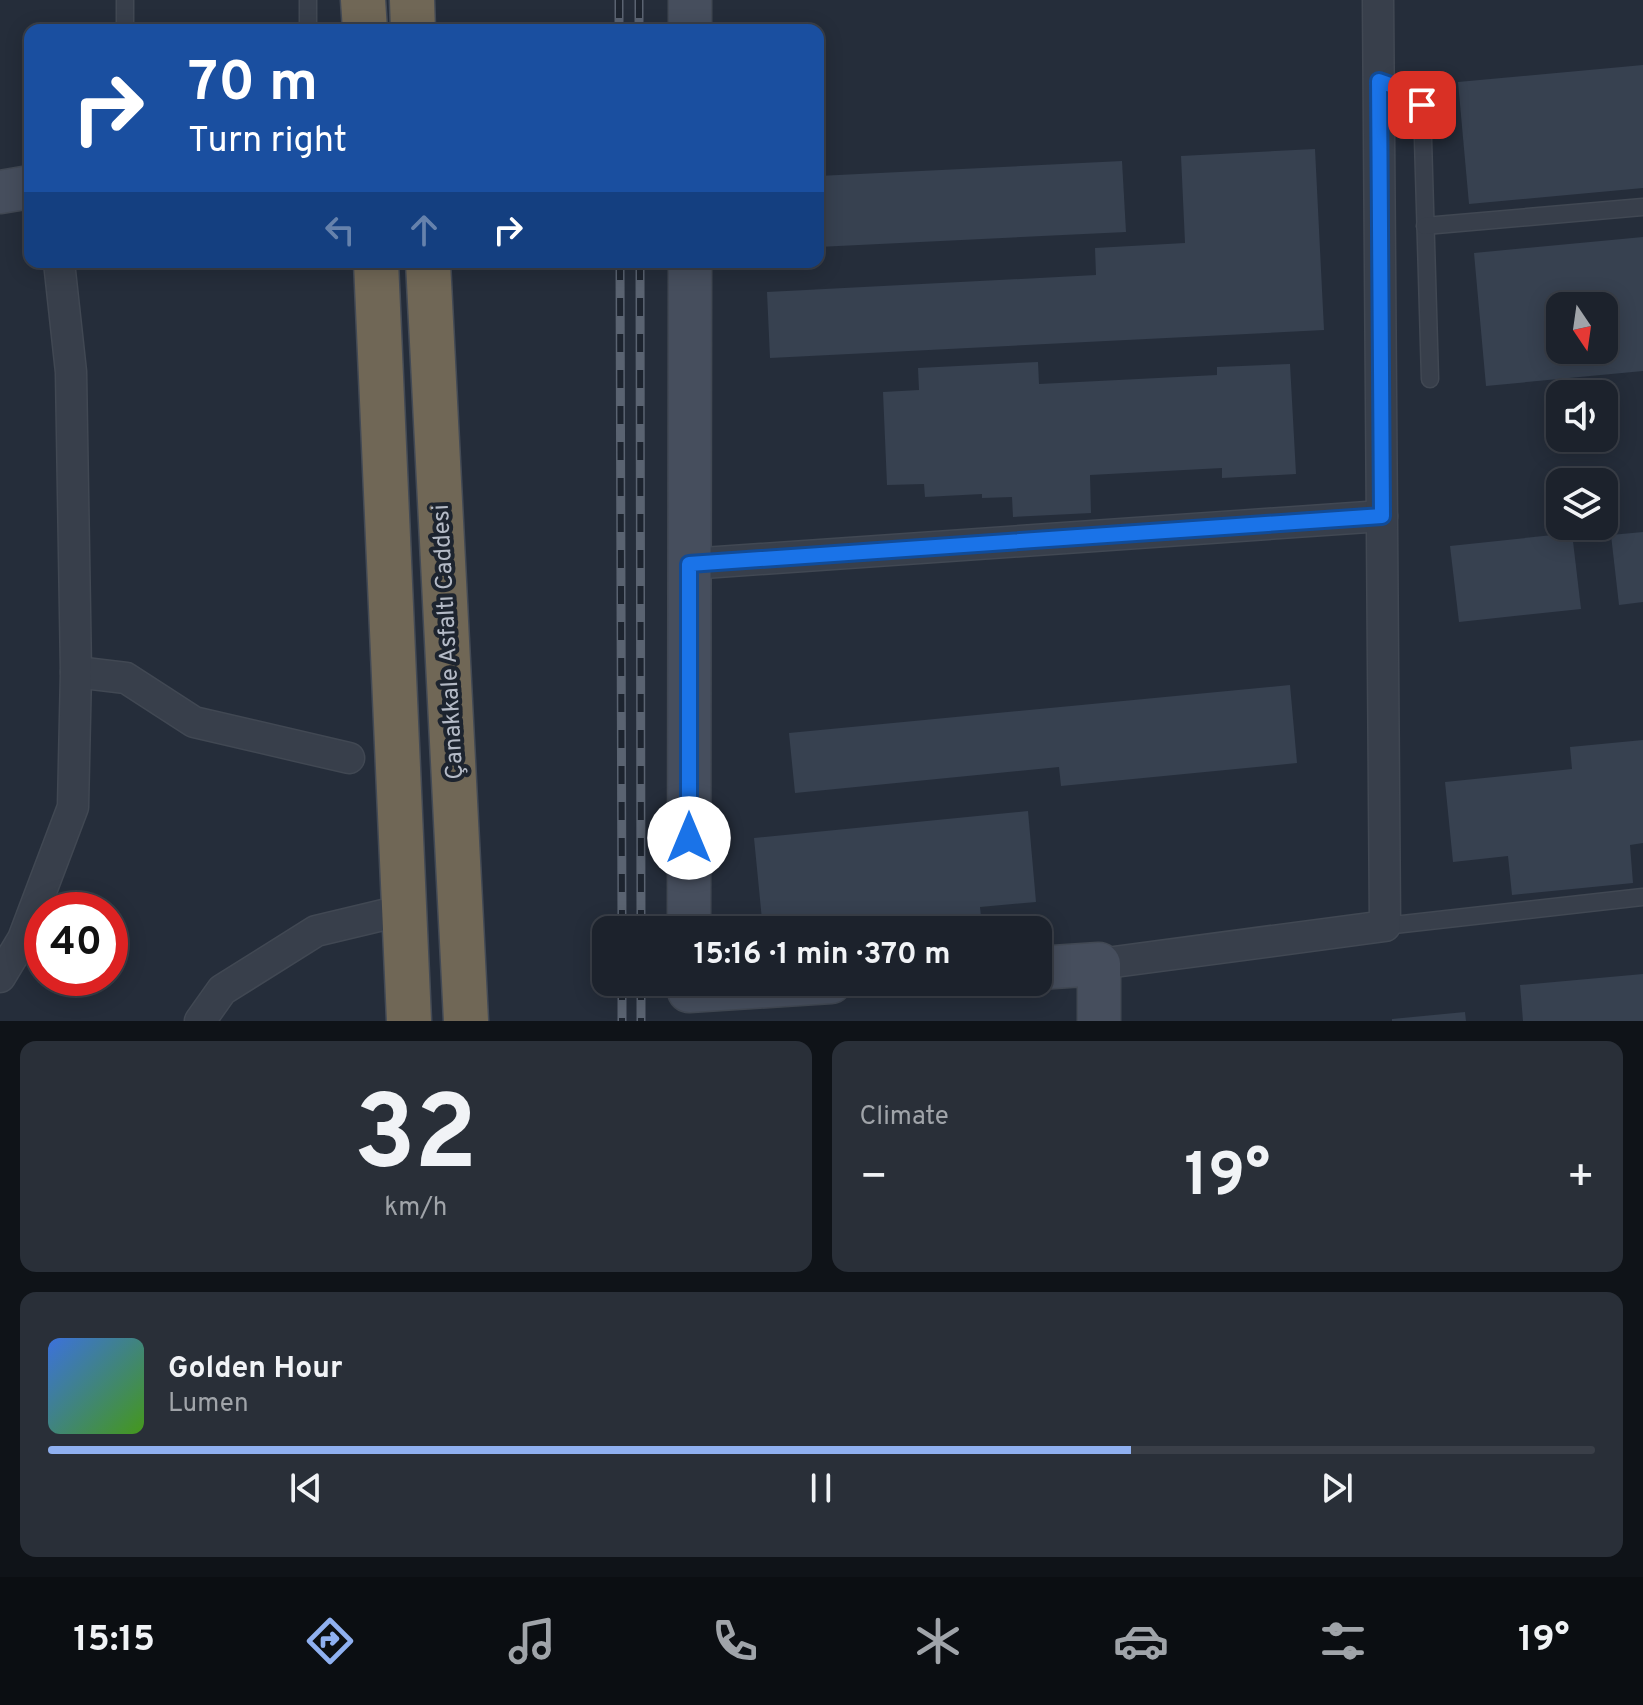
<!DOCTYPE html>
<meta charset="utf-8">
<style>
:root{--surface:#1c222c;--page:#292f38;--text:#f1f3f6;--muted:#a0a4a9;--line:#3a3f48;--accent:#8fb0f0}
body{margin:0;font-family:Overpass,sans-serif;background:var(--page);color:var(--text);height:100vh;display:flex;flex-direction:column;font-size:30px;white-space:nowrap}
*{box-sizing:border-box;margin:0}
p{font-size:26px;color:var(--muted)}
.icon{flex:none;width:44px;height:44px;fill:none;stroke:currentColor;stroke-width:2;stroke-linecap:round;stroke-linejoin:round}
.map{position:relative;height:1021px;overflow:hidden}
.side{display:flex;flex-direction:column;gap:20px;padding:20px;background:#0f1318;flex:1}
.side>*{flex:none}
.banner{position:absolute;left:24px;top:24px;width:800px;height:244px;border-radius:16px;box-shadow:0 4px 20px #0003,0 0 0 2px var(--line);background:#1a4fa0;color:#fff;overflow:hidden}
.needle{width:52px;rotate:167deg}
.controls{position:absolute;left:1546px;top:292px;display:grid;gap:16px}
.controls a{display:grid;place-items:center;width:72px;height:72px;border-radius:16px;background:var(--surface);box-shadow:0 4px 20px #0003,0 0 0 2px var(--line);font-size:40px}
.speed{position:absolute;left:24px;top:892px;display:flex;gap:16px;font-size:40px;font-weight:700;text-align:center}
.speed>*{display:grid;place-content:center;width:104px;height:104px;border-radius:50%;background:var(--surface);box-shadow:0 4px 20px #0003,0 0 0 2px var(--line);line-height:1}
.speed .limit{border:12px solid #d22;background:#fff;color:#111}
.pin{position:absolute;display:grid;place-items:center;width:68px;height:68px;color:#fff;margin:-34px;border-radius:16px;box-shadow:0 4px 12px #0006}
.me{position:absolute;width:88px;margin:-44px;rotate:0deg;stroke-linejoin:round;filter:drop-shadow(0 0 6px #0008)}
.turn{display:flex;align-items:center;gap:28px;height:168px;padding:0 32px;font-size:36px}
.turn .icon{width:104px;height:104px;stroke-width:2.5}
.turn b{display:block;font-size:56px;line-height:68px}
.lanes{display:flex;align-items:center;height:76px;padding:0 32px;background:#0003;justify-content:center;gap:40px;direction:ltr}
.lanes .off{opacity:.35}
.big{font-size:60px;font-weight:700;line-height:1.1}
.side .card{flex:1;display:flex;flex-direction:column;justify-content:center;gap:12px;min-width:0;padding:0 28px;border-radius:16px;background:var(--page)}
.side .dial{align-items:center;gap:0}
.dial b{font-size:104px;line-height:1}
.song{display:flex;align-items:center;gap:24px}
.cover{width:96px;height:96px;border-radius:12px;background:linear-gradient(135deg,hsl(220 70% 55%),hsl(100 70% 35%))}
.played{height:8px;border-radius:4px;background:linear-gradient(90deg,var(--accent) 70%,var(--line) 70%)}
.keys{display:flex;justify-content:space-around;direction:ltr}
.heat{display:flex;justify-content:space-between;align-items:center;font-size:44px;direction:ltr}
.side .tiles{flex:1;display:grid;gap:20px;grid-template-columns:1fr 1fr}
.card:last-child{grid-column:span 2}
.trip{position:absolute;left:592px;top:916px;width:460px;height:80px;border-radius:16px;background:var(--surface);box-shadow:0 4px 20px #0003,0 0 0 2px var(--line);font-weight:700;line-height:80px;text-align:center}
.dock{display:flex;height:128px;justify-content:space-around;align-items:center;background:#0b0e12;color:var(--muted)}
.dock .icon{width:56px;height:56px}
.dock .current{color:var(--accent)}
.dock b{font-size:36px;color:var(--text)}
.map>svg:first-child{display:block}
.building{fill:#374150;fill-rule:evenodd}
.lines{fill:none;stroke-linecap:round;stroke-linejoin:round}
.lane-casing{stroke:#414853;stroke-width:19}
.street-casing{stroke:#414853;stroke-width:33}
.secondary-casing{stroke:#414853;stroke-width:45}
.highway-casing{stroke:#434a55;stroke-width:47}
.lane{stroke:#383f4b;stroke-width:16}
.street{stroke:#383f4b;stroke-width:30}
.secondary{stroke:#464e5d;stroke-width:42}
.highway{stroke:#706756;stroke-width:44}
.rail-casing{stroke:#5a6371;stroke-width:9}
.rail{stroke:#1d242f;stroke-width:6;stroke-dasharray:18;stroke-linecap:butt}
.route-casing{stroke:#114b97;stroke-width:20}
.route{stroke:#1a73e8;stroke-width:14}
.labels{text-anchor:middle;stroke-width:8;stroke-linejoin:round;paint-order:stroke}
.street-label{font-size:24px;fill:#b4bac6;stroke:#1d242f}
</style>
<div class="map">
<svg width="1643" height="1021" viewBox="0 0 1643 1021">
<rect width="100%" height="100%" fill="#252d3a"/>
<g class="building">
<path d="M1643,65V188L1469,204L1458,82Z"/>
<path d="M1315,149L1324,330L770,358L767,292L1096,275L1095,248L1185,243L1181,156Z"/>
<path d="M1122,161L1126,232L818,247V176Z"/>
<path d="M1643,237V371L1486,386L1474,253ZM1560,306H1604V350H1560Z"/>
<path d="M1038,362L1039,384L1217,375V367L1290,364L1296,474L1222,478V468L1090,475L1091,513L1013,517L1012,497L982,498V494L925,497L924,484L887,485L883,392L919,390L918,368Z"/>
<path d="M1643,532V602L1619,605L1611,535Z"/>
<path d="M1572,533L1581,609L1459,622L1450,546Z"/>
<path d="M1290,685L1297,763L1061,786L1059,767L795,793L789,733Z"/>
<path d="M1643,740V843L1630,845L1633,883L1512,895L1508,856L1453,862L1445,782L1572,769L1570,747Z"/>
<path d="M1028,811L1036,902L980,907L982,925L934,930H834L833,921L802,925L803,930H763L754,838Z"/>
<path d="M1643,974V1021H1523L1520,985Z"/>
<path d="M1465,1012L1466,1021H1392V1019Z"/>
</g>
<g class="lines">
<defs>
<g id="lane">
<path d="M125,0V30"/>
<path d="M308,0V30"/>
<path d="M1379,81L1413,93L1422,105L1430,379"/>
<path d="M1425,226L1643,207"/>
<path d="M1385,926L1643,897"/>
</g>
<g id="street">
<path d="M689,564L1382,516"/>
<path d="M76,672L126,678L194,722L349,758"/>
<path d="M1099,964L1385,926L1378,0"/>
<path d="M0,977L23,939L73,807L76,672L71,372L59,262"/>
<path d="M200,1021L222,990L316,931L404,910"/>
</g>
<g id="secondary">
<path d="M690,0V30"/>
<path d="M0,192L30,187"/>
<path d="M689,930L690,262"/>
<path d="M1038,968L1099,964V1021"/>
<path d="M689,991L831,982"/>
</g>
<g id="highway">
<path d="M363,0L365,30"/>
<path d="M412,0L413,30"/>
<path d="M376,262L409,1021"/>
<path d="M428,262L466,1021"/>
</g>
</defs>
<use href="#lane" class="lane-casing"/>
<use href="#street" class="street-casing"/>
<use href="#secondary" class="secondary-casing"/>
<use href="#highway" class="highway-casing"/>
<use href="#lane" class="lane"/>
<use href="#street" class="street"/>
<use href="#secondary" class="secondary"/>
<use href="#highway" class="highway"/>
<defs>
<g id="rail">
<path d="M619,0V30"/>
<path d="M639,0V30"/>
<path d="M620,262L622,930"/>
<path d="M640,262L641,930"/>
<path d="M622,982V1021"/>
<path d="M641,982V1021"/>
</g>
</defs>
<use href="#rail" class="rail-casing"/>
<use href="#rail" class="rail"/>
</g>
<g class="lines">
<defs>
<path id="route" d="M689,838V564L1382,516L1379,81L1413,93L1422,105"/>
</defs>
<use href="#route" class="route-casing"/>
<use href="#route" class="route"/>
</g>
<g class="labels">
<g class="street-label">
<text transform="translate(447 642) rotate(-93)" y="8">Çanakkale Asfaltı Caddesi</text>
</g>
</g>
</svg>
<div class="controls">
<a><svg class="needle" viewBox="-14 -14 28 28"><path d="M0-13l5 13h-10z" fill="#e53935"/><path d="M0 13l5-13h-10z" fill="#a0a4a9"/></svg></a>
<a><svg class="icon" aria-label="sound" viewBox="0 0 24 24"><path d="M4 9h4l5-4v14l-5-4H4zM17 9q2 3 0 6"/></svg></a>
<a><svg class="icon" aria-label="layers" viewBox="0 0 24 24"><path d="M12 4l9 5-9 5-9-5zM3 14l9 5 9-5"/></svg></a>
</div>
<div class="speed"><div class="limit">40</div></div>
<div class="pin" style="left:1422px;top:105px;background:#d93025"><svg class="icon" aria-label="arrive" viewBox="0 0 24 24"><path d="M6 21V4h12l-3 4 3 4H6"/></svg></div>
<svg class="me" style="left:689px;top:838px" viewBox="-20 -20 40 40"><circle r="19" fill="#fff"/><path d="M0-13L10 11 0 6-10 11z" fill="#1a73e8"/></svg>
<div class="trip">15:16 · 1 min · 370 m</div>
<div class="banner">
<div class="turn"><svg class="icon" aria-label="right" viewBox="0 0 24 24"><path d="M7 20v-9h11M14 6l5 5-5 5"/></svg><div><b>70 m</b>Turn right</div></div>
<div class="lanes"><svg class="icon off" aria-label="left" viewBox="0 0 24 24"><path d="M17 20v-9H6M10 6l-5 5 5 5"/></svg><svg class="icon off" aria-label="ahead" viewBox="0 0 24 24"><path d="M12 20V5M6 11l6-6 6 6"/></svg><svg class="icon" aria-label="right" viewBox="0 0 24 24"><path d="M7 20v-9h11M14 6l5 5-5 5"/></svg></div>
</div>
</div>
<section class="side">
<div class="tiles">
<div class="card dial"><b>32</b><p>km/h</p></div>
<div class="card"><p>Climate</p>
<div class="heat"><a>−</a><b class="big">19°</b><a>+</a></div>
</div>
<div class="card">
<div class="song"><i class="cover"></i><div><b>Golden Hour</b><p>Lumen</p></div></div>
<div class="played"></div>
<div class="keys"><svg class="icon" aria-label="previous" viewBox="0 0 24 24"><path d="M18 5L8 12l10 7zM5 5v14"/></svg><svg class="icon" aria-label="pause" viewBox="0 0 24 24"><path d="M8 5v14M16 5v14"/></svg><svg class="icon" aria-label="next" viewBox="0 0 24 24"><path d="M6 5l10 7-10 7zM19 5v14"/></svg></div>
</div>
</div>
</section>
<nav class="dock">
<b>15:15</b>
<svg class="icon current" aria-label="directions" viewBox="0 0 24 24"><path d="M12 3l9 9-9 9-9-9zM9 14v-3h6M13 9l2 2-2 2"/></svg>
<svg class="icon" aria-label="music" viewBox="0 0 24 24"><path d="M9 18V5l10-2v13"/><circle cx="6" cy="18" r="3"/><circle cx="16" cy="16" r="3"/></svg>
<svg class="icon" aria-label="phone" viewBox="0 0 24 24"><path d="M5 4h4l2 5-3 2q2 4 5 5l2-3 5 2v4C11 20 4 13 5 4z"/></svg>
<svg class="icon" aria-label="climate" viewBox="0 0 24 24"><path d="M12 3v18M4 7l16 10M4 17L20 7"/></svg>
<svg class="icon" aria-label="car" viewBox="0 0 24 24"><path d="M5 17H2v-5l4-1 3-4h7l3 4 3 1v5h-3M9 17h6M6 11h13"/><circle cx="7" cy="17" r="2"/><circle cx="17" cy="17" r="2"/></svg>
<svg class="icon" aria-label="filters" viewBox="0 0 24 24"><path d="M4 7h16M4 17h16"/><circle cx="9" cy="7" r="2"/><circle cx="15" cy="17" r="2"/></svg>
<b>19°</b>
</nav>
